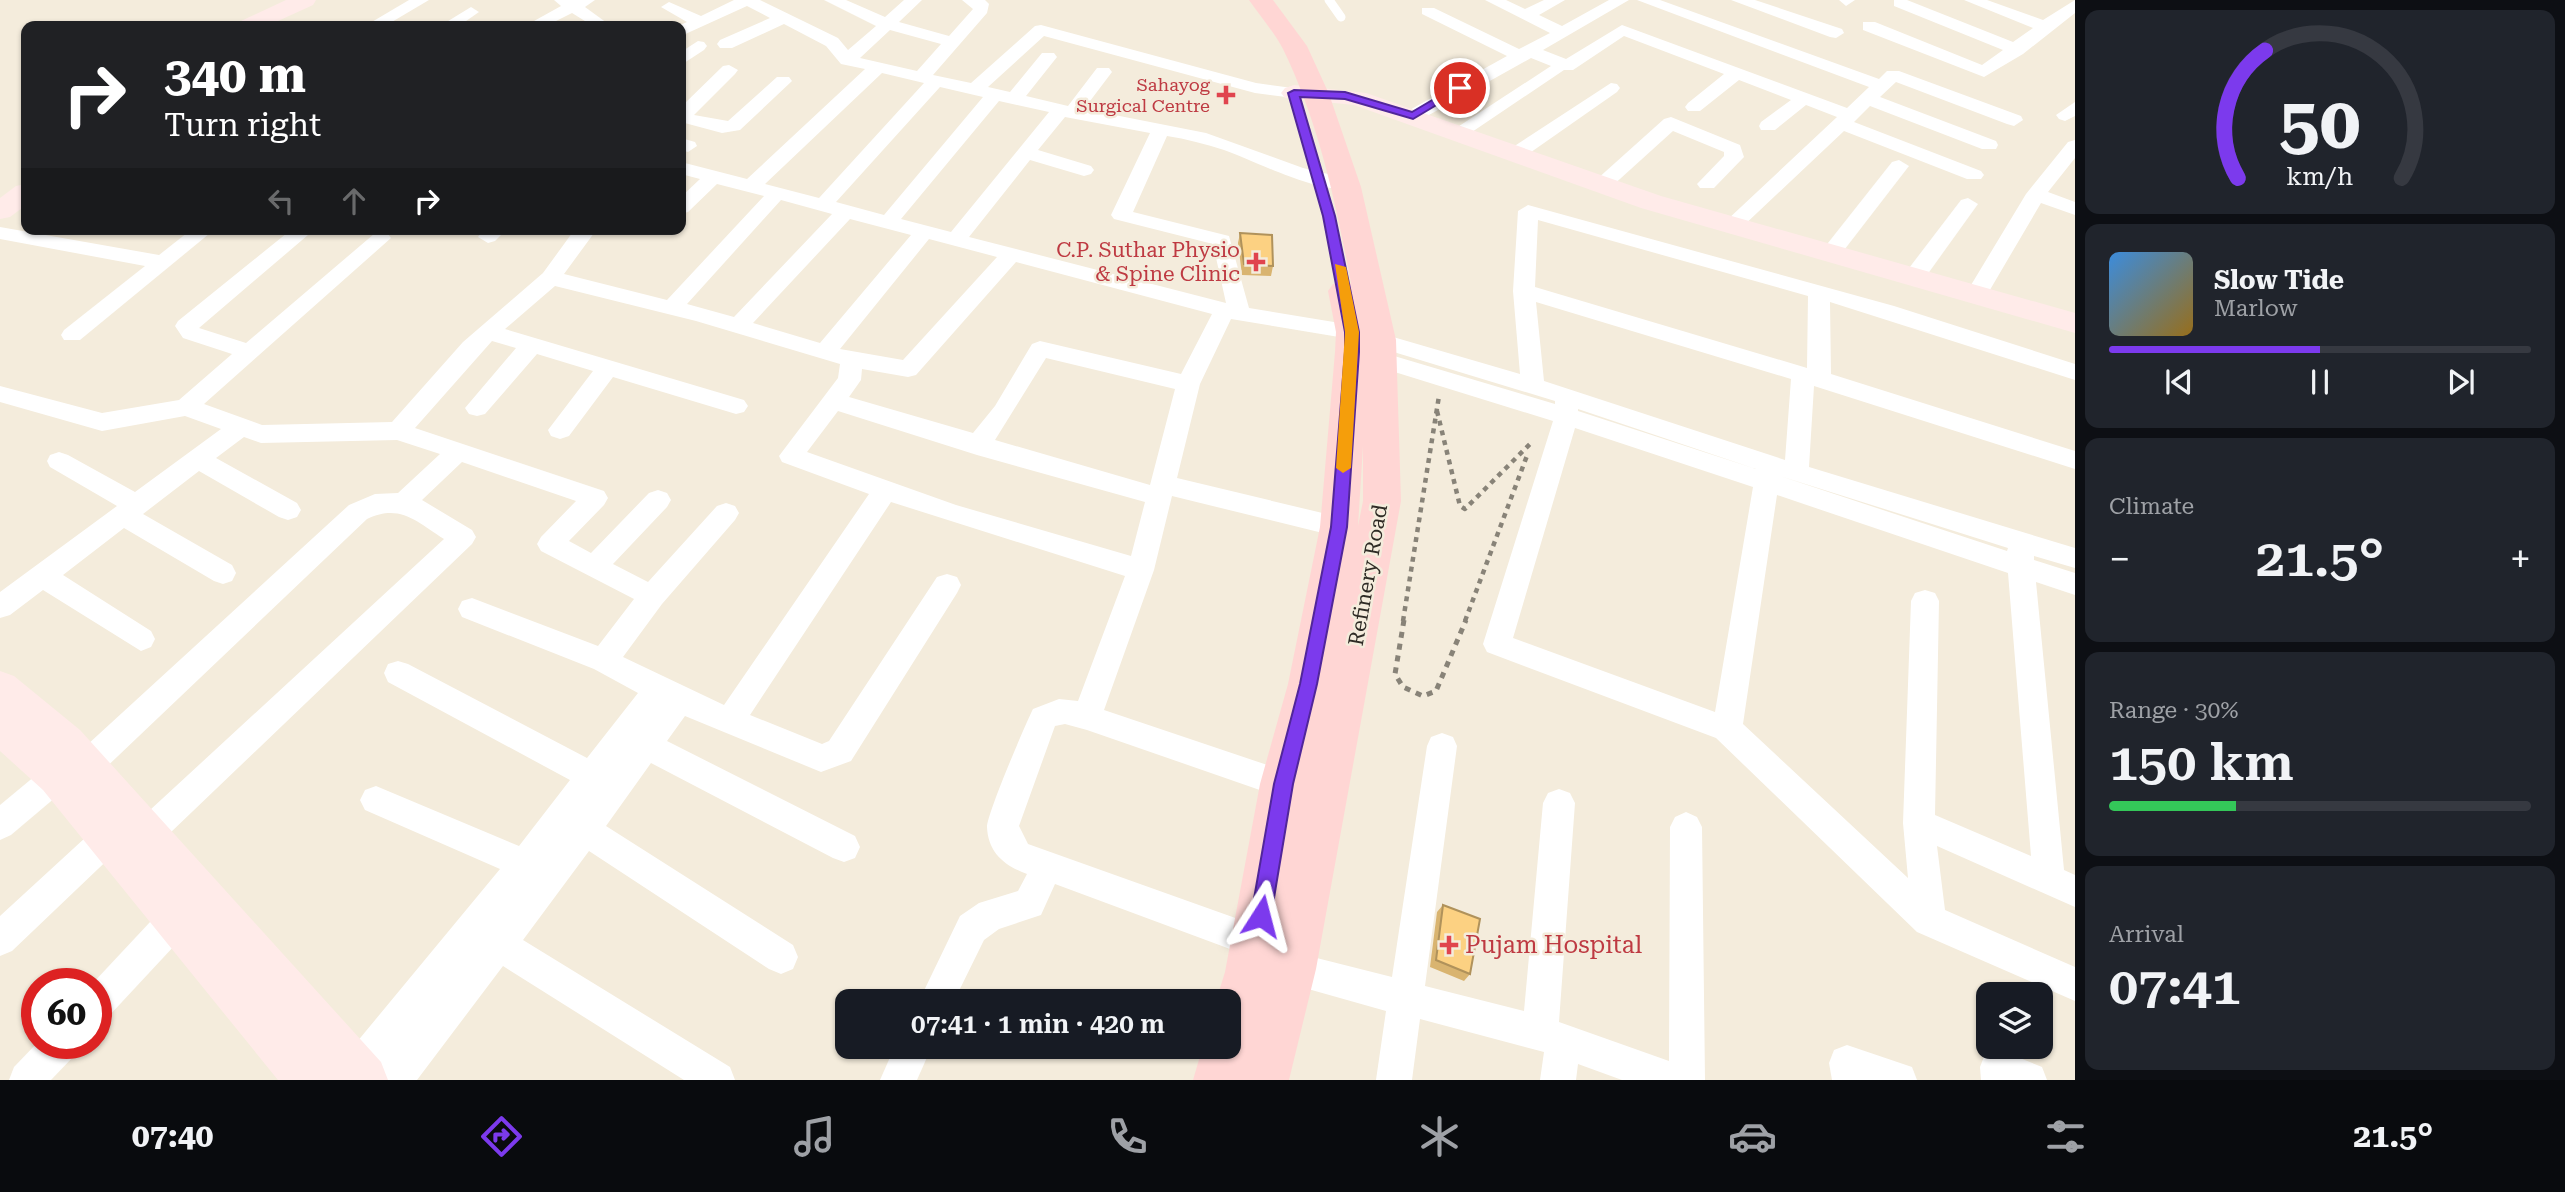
<!DOCTYPE html>
<meta charset="utf-8">
<style>
:root{--surface:#171b24;--page:#20242c;--text:#f1f3f6;--muted:#9ea1a6;--line:#363941;--accent:#7c3aed}
body{margin:0;font-family:"Roboto Serif",serif;background:var(--page);color:var(--text);height:100vh;display:flex;flex-direction:column;font-size:26px;white-space:nowrap}
*{box-sizing:border-box;margin:0}
p{font-size:23px;color:var(--muted)}
.icon{flex:none;width:38px;height:38px;fill:none;stroke:currentColor;stroke-width:2;stroke-linecap:round;stroke-linejoin:round}
.map{position:relative;flex:1;overflow:hidden}
.panel{display:flex;flex-direction:column;gap:10px;padding:10px;background:#0d0f14;width:490px}
.panel>*{flex:none}
.top-card{position:absolute;left:21px;top:21px;width:665px;height:214px;border-radius:14px;box-shadow:0 2px 5px #0004;background:#202124;color:#fff;overflow:hidden}
.controls{position:absolute;left:1976px;top:982px;display:grid;gap:14px}
.controls a{display:grid;place-items:center;width:77px;height:77px;border-radius:14px;background:var(--surface);box-shadow:0 2px 5px #0004;font-size:35px}
.speed{position:absolute;left:21px;top:968px;display:flex;gap:14px;font-size:35px;font-weight:700;text-align:center}
.speed>*{display:grid;place-content:center;width:91px;height:91px;border-radius:50%;background:var(--surface);box-shadow:0 2px 5px #0004;line-height:1}
.speed .limit{border:10px solid #d22;background:#fff;color:#111}
.pin{position:absolute;display:grid;place-items:center;width:60px;height:60px;color:#fff;margin:-30px;border:4px solid #fff;border-radius:50%;box-shadow:0 2px 7px #0007}
.me{position:absolute;width:77px;margin:-38px;rotate:9deg;stroke-linejoin:round;filter:drop-shadow(0 0 5px #0008)}
.turn{display:flex;align-items:center;gap:24px;height:147px;padding:0 28px;font-size:32px}
.turn .icon{width:91px;height:91px;stroke-width:2.5}
.turn b{display:block;font-size:49px;line-height:60px}
.lanes{display:flex;align-items:center;height:66px;padding:0 28px;background:#0003;justify-content:center;gap:35px;direction:ltr}
.lanes .off{opacity:.35}
.big{font-size:52px;font-weight:600;line-height:1.1}
.panel .tile{flex:1;display:flex;flex-direction:column;justify-content:center;gap:10px;min-width:0;padding:0 24px;border-radius:14px;background:var(--page)}
.panel .dial{align-items:center;gap:0}
.dial svg{height:182px;overflow:visible;fill:none;stroke:var(--line);stroke-width:7;stroke-linecap:round;text-anchor:middle}
.dial text{fill:var(--text);stroke:none}
.song{display:flex;align-items:center;gap:21px}
.cover{width:84px;height:84px;border-radius:10px;background:linear-gradient(135deg,hsl(210 70% 55%),hsl(40 70% 35%))}
.played{height:7px;border-radius:4px;background:linear-gradient(90deg,var(--accent) 50%,var(--line) 50%)}
.keys{display:flex;justify-content:space-around;direction:ltr}
.heat{display:flex;justify-content:space-between;align-items:center;font-size:38px;direction:ltr}
.charge{height:10px;border-radius:5px;background:linear-gradient(90deg,#34c759 30%,var(--line) 0)}
.trip{position:absolute;left:835px;top:989px;width:406px;height:70px;border-radius:14px;background:var(--surface);box-shadow:0 2px 5px #0004;font-weight:600;line-height:70px;text-align:center}
.menu{display:flex;height:112px;justify-content:space-around;align-items:center;background:#090b0e;color:var(--muted)}
.menu .icon{width:49px;height:49px}
.menu .current{color:var(--accent)}
.menu b{font-size:32px;color:var(--text)}
main{display:flex;flex:1;min-height:0}
.map>svg:first-child{display:block}
.lines{fill:none;stroke-linecap:round;stroke-linejoin:round}
.path-far1{stroke:#888378;stroke-width:4.5;stroke-dasharray:5 5;stroke-linecap:butt}
.path{stroke:#888378;stroke-width:5;stroke-dasharray:6 6;stroke-linecap:butt}
.lane{stroke:#fff;stroke-width:9}
.street{fill:#fff;fill-rule:evenodd}
.secondary{fill:#ffebe9;fill-rule:evenodd}
.primary{fill:#ffd6d4;fill-rule:evenodd}
.wall{fill:#d9b470}
.building{fill:#fcd182;stroke:#b0925b;stroke-width:2}
.route{fill:#7c3aed;stroke:#51269a;stroke-width:2}
.slow{fill:#f59e0b}
.health-dot{fill:#e0444e;stroke:#f4ecdc;stroke-width:2.5}
.labels{text-anchor:middle;stroke-width:5;stroke-linejoin:round;paint-order:stroke}
.far-health-label{font-size:18px;fill:#be3a42;stroke:#f4ecdc;text-anchor:end}
.health-label{font-size:21px;fill:#be3a42;stroke:#f4ecdc;text-anchor:end}
.street-label{font-size:21px;fill:#2e2b25;stroke:#f4ecdc}
.near-health-label{font-size:24px;fill:#be3a42;stroke:#f4ecdc;text-anchor:start}
</style>
<main>
<div class="map">
<svg width="2075" height="1080" viewBox="0 0 2075 1080">
<rect width="100%" height="100%" fill="#f4ecdc"/>
<g class="lines">
<g class="path-far1">
<path d="M1437,411L1460,506L1465,509L1532,442"/>
<path d="M1403,621L1439,396"/>
<path d="M1465,621L1528,453"/>
</g>
<path class="path" d="M1404,620L1395,674L1403,687L1423,696L1436,691L1466,620"/>
<path class="lane" d="M1329,0L1341,17"/>
<g class="street">
<path d="M409,0H429L385,26H365Z"/>
<path d="M554,0H595L585,7L607,23L605,26H593L572,13L546,26H525L561,6Z"/>
<path d="M734,0H760L838,38L848,50L876,26L824,0H846L885,17L904,0H922L899,22L949,36L973,9L962,0H985L989,4L987,13L933,75L971,83L1035,26L1041,25L1256,83L1300,89L1303,93L1294,98L1255,93L1044,36L988,87L1010,92L1042,53H1054L1057,57L1026,96L1068,106L1097,68H1109L1112,72L1084,109L1206,133L1303,168L1353,180L1356,184L1353,188C1322,196 1255,161 1224,150C1206,144 1186,139 1167,136L1133,212L1229,236L1249,308L1352,325L1520,374L1513,291L1518,211L1528,205L1894,306L2075,364V380L1830,302L1831,374L2075,451V469L1814,386L1809,467L2075,548V568L2034,556V560L2075,573V595L2036,582L2064,870L2075,875V907L1937,846L1945,910L2075,967V1001L1917,932L1716,738L1487,652L1483,644L1553,421L1356,360L1353,355L1356,350L1364,347L1555,404V401L1351,339L1231,319L1200,384L1177,478L1339,517L1348,520L1352,527L1348,534L1339,537L1172,496L1154,570L1104,710L1294,774L1298,784L1294,794L1283,798L1087,730L1065,724L1055,726L1019,826L1028,844L1269,930L1274,942L1269,954L1257,959L1055,884L1041,915L999,929L984,940L954,1001H919L960,916L979,903L1018,891L1027,874C1005,866 988,853 987,827C987,814 1025,725 1033,709L1059,699L1078,701L1125,576L891,502L750,715L822,744L829,741L937,577L947,574L957,577L961,585L957,593L851,761L821,772L685,716L667,741L855,836L860,847L855,858L844,862L833,858L651,763L606,826L793,945L798,957L793,969L781,974L769,969L589,851L523,940L730,1067L735,1080H684L503,966L417,1080H377L382,1068L372,1080H340L337,1073L342,1060L500,869L365,810L360,800L365,790L376,786L519,846L570,780L388,682L384,673L388,664L398,661L408,664L587,758L638,693L594,669L462,617L458,609L462,601L472,598L598,646L634,599L541,551L537,544L541,537L576,501L462,462L422,500L472,530L476,537L472,544L146,856L135,860L124,856L120,848L12,951L0,956V916L98,826L109,822L120,826L124,834L444,539C417,522 400,503 367,519L97,776L86,780L75,776L71,766L75,756L349,505L375,494L398,493L440,454L397,440L261,443L244,437L216,458L297,503L301,510L297,517L288,520L279,517L199,471L143,514L232,565L236,573L232,581L223,584L214,581L124,528L63,575L151,631L155,639L151,647L141,651L43,590L10,615L0,618V592L117,506L50,467L47,461L50,455L59,452L68,455L135,492L221,429L185,416L102,431L0,402V386L102,413L179,400L232,354L183,338L175,326L178,321L292,229H315L199,328L246,343L374,234H388L391,238L204,404L262,425L392,422L463,342L543,273L575,229H597L564,274L667,300L764,196L717,184L688,212L681,214V197L700,179L681,174V162L747,179L865,69L841,64L826,46L784,24L732,48H720L717,44L720,40L770,18L747,6L681,36V26H678L687,22L661,7L669,2L701,16ZM890,30L941,44L917,71L860,58ZM882,73L924,83L819,198L765,184ZM940,87L983,97L884,215L836,202ZM999,101L1049,112L951,232L901,219ZM1065,117L1150,133L1111,215L1114,219L1213,244L1226,303L969,237L1030,160L1084,176L1091,174L1094,170L1091,166L1038,150ZM781,200L832,214L734,317L687,304ZM850,219L911,235L820,343L753,323ZM1538,220L1808,296L1807,368L1535,287ZM929,239L997,257L903,360L840,349ZM1016,262L1212,314L1181,374L1040,341L1032,344L995,406L973,433L849,397L861,380L862,369L908,377L916,375ZM555,286L696,321L840,364L838,378L779,456L782,462L869,494L724,705L623,657L662,604L735,520L739,513L735,506L726,503L717,506L648,582L613,564L667,507L671,500L667,493L658,490L649,493L591,553L569,541L604,505L608,498L604,491L415,428L492,341L516,348L465,408L469,414L477,416L485,414L537,354L593,371L548,430L551,436L560,439L569,436L613,377L736,414L744,412L748,406L744,400L505,329ZM1536,302L1791,379L1785,460L1544,381ZM1046,358L1175,389L1150,485L995,440ZM1578,409L1756,469L1578,411ZM838,411L977,455L1145,502L1131,556L956,505L807,452ZM1575,428L1753,487L1715,712L1513,638ZM1780,476L2008,548L2007,551ZM1777,495L2008,573L2031,856L1935,815L1939,601L1935,593L1925,590L1915,593L1911,601L1903,823L1908,878L1743,724Z"/>
<path d="M1485,0H1506L1525,9L1544,0H1565L1539,15L1562,26L1609,0H1629L1543,50L1566,59L1622,25L1847,108L1869,87L1637,0H1660L1879,79L1887,71H1899L2021,116L2023,120L2014,126L2007,124L1896,82L1880,97L1996,141L1998,145L1996,149H1982L1870,106L1854,122L1981,171L1984,175L1981,179H1967L1844,131L1740,229L1733,231L1723,225L1726,221L1837,117L1806,105L1775,130H1761L1759,126L1761,122L1791,100L1739,80L1700,111H1688L1685,107L1688,103L1724,74L1624,36L1573,70H1564L1466,136L1459,138L1450,132L1551,66L1531,58L1420,120H1406L1404,116L1406,112L1507,56L1422,14V8H1434L1519,49L1550,33Z"/>
<path d="M1731,0H1755L1842,29L1844,33L1836,38L1830,37Z"/>
<path d="M1839,0H1855L1846,6Z"/>
<path d="M1894,0H1907L2013,42L2033,28L1964,0H1987L2043,20L2075,0V13L2023,54L1984,77L1863,30V22H1875L1982,65L2003,50L1894,6Z"/>
<path d="M471,7L479,12L459,26H440Z"/>
<path d="M698,41L704,42L707,46L704,50L681,65V52Z"/>
<path d="M729,65L738,70L735,74L694,115L728,121L777,77H789L792,81L740,130L722,133L681,122V107L723,66Z"/>
<path d="M1611,83L1617,84L1620,88L1617,92L1524,157H1510L1507,153L1510,149Z"/>
<path d="M2075,102V116L2065,121L2059,119L2056,115Z"/>
<path d="M1671,117L1740,145L1744,157L1714,188H1700L1697,184L1724,156V152L1673,131L1610,188H1596L1593,184L1596,180L1664,119Z"/>
<path d="M681,138L695,142L697,146L688,152L681,150Z"/>
<path d="M2075,140V158L2048,192L2075,202V215L2041,203L1984,300H1968L1965,295L2026,194L2068,142Z"/>
<path d="M1899,160L1909,166L1838,258H1824L1821,253L1824,248L1892,162Z"/>
<path d="M1968,198L1978,204L1922,282H1906L1903,277L1906,272L1961,200Z"/>
<path d="M0,227L159,255L192,229H215L80,340H64L61,335L64,330L145,266L0,239Z"/>
<path d="M484,229H507L495,241L488,243L478,237Z"/>
<path d="M1442,733L1453,737L1457,746L1425,986L1524,1011L1543,803L1548,793L1559,789L1570,793L1575,803L1559,1022L1669,1061L1670,827L1675,817L1686,812L1697,817L1702,827L1705,1080H1622L1578,1064L1576,1080H1540L1544,1052L1420,1019L1412,1080H1376L1386,1011L1269,978L1264,966L1269,954L1281,949L1392,977L1427,746L1431,737Z"/>
<path d="M58,762L69,766L73,776L69,786L11,835L0,840V805L47,766Z"/>
<path d="M177,902L189,906L194,918L189,930L108,1017L96,1022V984H92L165,906Z"/>
<path d="M37,1043H79L74,1056L51,1080H9L14,1067Z"/>
<path d="M1847,1045L1912,1067L1917,1080H1832L1829,1063L1834,1050Z"/>
<path d="M895,1046H932L917,1080H880Z"/>
<path d="M1998,1049L2042,1067L2047,1080H1981L1980,1067L1985,1054Z"/>
</g>
<g class="secondary">
<path d="M286,0H316L313,5L267,26H237L241,21Z"/>
<path d="M1294,85L1366,93L1661,196L2075,313V333L1641,208L1354,105L1285,98L1281,93L1285,88Z"/>
<path d="M26,184V205L10,217L0,219V198L16,186Z"/>
<path d="M0,671L14,676L80,730L381,1062L388,1080H278L43,790L0,751Z"/>
</g>
<path class="primary" d="M1249,0H1273L1307,46L1329,94L1361,187L1396,340L1401,501L1316,969L1289,1080H1193L1203,1046H1228V1001H1216L1225,972L1260,784L1288,684L1320,527L1335,352L1336,332L1328,291L1333,284L1351,283C1336,203 1319,123 1283,49C1274,32 1260,16 1249,0ZM1363,446V501L1358,526Z"/>
</g>
<g class="wall">
<path d="M1240,233L1273,266L1271,276L1242,275L1238,243Z"/>
<path d="M1443,905L1470,974L1464,981L1430,967L1437,912Z"/>
</g>
<g class="building">
<path d="M1240,233L1272,235L1273,266L1244,264Z"/>
<path d="M1443,905L1480,919L1470,974L1436,960Z"/>
</g>
<path class="route" d="M1456,86L1465,88L1413,119L1345,99L1300,97L1335,216L1359,332V352L1347,527L1317,684L1293,784L1271,916L1268,923L1261,926L1254,923L1251,916L1274,784L1300,684L1331,527L1345,352V332L1323,216L1288,93L1294,90L1345,92L1412,112Z"/>
<path class="slow" d="M1335,264L1346,267L1359,332L1351,468L1343,473L1336,468L1345,332Z"/>
<g class="health-dot">
<path d="M1222.5 84.5h7v7h7v7h-7v7h-7v-7h-7v-7h7z"/>
<path d="M1252.5 251.5h7v7h7v7h-7v7h-7v-7h-7v-7h7z"/>
<path d="M1445.5 934.5h7v7h7v7h-7v7h-7v-7h-7v-7h7z"/>
</g>
<g class="labels">
<g class="far-health-label">
<text x="1210" y="91">Sahayog<tspan x="1210" dy="21">Surgical Centre</tspan></text>
</g>
<g class="health-label">
<text x="1240" y="257">C.P. Suthar Physio<tspan x="1240" dy="24">&amp; Spine Clinic</tspan></text>
</g>
<g class="street-label">
<text transform="translate(1368 575) rotate(-80)" y="7">Refinery Road</text>
</g>
<g class="near-health-label">
<text x="1465" y="953">Pujam Hospital</text>
</g>
</g>
</svg>
<div class="controls">
<a><svg class="icon" aria-label="layers" viewBox="0 0 24 24"><path d="M12 4l9 5-9 5-9-5zM3 14l9 5 9-5"/></svg></a>
</div>
<div class="speed"><div class="limit">60</div></div>
<div class="pin" style="left:1460px;top:88px;background:#d93025"><svg class="icon" aria-label="arrive" viewBox="0 0 24 24"><path d="M6 21V4h12l-3 4 3 4H6"/></svg></div>
<svg class="me" style="left:1261px;top:916px" viewBox="-20 -20 40 40"><path d="M0-17L14 15 0 8-14 15z" fill="#7c3aed" stroke="#fff" stroke-width="4"/></svg>
<div class="trip">07:41 · 1 min · 420 m</div>
<div class="top-card">
<div class="turn"><svg class="icon" aria-label="right" viewBox="0 0 24 24"><path d="M7 20v-9h11M14 6l5 5-5 5"/></svg><div><b>340 m</b>Turn right</div></div>
<div class="lanes"><svg class="icon off" aria-label="left" viewBox="0 0 24 24"><path d="M17 20v-9H6M10 6l-5 5 5 5"/></svg><svg class="icon off" aria-label="ahead" viewBox="0 0 24 24"><path d="M12 20V5M6 11l6-6 6 6"/></svg><svg class="icon" aria-label="right" viewBox="0 0 24 24"><path d="M7 20v-9h11M14 6l5 5-5 5"/></svg></div>
</div>
</div>
<section class="panel">
<div class="tile dial"><svg viewBox="0 0 100 80">
<path d="M14 69A42 42 0 1 1 86 69"/>
<path d="M14 69A42 42 0 0 1 26 13" stroke="#7c3aed"/>
<text x="50" y="56" font-size="32" font-weight="700">50</text>
<text x="50" y="72" font-size="11">km/h</text>
</svg></div>
<div class="tile">
<div class="song"><i class="cover"></i><div><b>Slow Tide</b><p>Marlow</p></div></div>
<div class="played"></div>
<div class="keys"><svg class="icon" aria-label="previous" viewBox="0 0 24 24"><path d="M18 5L8 12l10 7zM5 5v14"/></svg><svg class="icon" aria-label="pause" viewBox="0 0 24 24"><path d="M8 5v14M16 5v14"/></svg><svg class="icon" aria-label="next" viewBox="0 0 24 24"><path d="M6 5l10 7-10 7zM19 5v14"/></svg></div>
</div>
<div class="tile"><p>Climate</p>
<div class="heat"><a>−</a><b class="big">21.5°</b><a>+</a></div>
</div>
<div class="tile"><p>Range · 30%</p><b class="big">150 km</b><div class="charge"></div></div>
<div class="tile"><p>Arrival</p><b class="big">07:41</b></div>
</section>
</main>
<nav class="menu">
<b>07:40</b>
<svg class="icon current" aria-label="directions" viewBox="0 0 24 24"><path d="M12 3l9 9-9 9-9-9zM9 14v-3h6M13 9l2 2-2 2"/></svg>
<svg class="icon" aria-label="music" viewBox="0 0 24 24"><path d="M9 18V5l10-2v13"/><circle cx="6" cy="18" r="3"/><circle cx="16" cy="16" r="3"/></svg>
<svg class="icon" aria-label="phone" viewBox="0 0 24 24"><path d="M5 4h4l2 5-3 2q2 4 5 5l2-3 5 2v4C11 20 4 13 5 4z"/></svg>
<svg class="icon" aria-label="climate" viewBox="0 0 24 24"><path d="M12 3v18M4 7l16 10M4 17L20 7"/></svg>
<svg class="icon" aria-label="car" viewBox="0 0 24 24"><path d="M5 17H2v-5l4-1 3-4h7l3 4 3 1v5h-3M9 17h6M6 11h13"/><circle cx="7" cy="17" r="2"/><circle cx="17" cy="17" r="2"/></svg>
<svg class="icon" aria-label="filters" viewBox="0 0 24 24"><path d="M4 7h16M4 17h16"/><circle cx="9" cy="7" r="2"/><circle cx="15" cy="17" r="2"/></svg>
<b>21.5°</b>
</nav>
